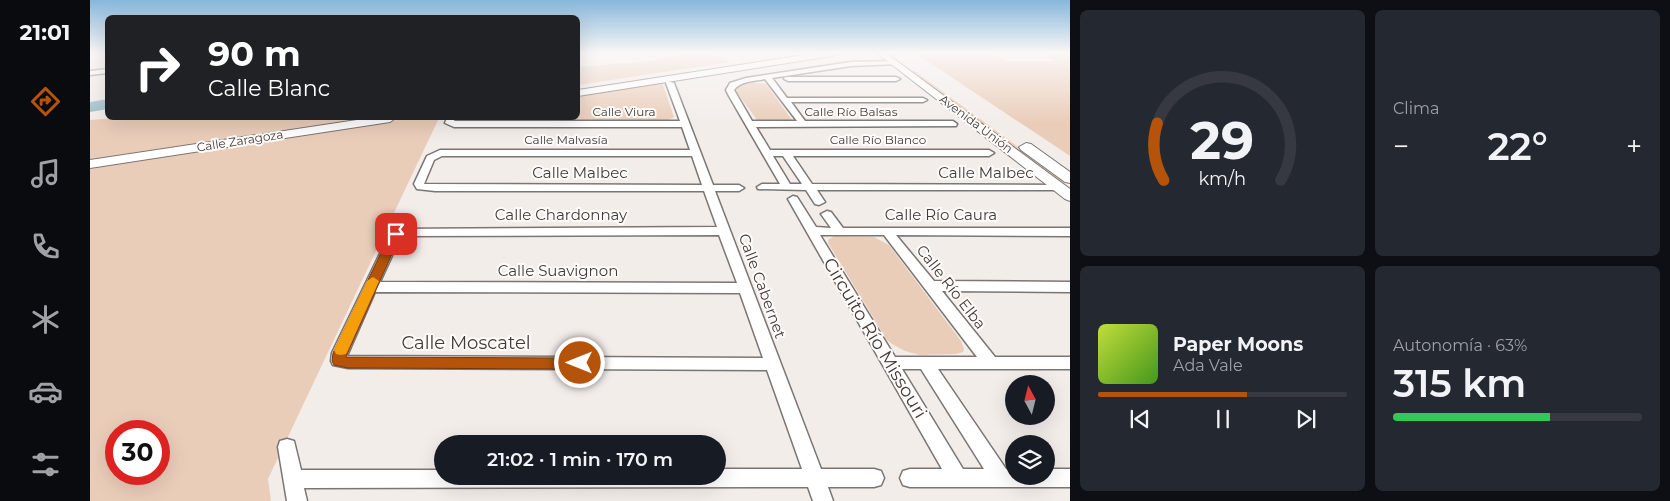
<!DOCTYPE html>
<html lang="es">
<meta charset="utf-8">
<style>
:root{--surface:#171b24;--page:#242831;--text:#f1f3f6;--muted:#9ea1a6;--line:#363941;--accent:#b45309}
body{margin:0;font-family:Montserrat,sans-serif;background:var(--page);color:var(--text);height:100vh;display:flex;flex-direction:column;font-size:19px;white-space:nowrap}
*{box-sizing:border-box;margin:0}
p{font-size:16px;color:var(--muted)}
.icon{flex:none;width:28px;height:28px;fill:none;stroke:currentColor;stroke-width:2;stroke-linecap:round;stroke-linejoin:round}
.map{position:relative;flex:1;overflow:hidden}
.panel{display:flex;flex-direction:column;gap:10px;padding:10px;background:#0d0f14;width:600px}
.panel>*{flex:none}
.hud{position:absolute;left:15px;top:15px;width:475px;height:105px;border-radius:8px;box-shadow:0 5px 20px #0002;background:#202124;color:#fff;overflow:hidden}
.needle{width:32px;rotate:353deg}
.controls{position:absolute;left:915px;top:375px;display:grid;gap:10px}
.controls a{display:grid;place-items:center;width:50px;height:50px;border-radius:50%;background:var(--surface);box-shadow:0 5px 20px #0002;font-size:25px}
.speed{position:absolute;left:15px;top:420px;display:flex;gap:10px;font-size:25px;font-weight:700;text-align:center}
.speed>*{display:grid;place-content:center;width:65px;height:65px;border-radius:50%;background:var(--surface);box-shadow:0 5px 20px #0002;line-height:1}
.speed .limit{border:8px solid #d22;background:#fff;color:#111}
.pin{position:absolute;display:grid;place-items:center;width:42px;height:42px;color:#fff;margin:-21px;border-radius:10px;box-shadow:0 2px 8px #0006}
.me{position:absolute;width:55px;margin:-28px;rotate:270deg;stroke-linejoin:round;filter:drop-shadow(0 0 4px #0008)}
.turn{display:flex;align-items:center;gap:18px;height:105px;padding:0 20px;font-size:22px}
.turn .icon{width:65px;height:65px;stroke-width:2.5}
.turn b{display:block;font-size:35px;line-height:42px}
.big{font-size:38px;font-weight:600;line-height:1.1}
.panel .card{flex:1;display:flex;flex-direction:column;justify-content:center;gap:8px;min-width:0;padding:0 18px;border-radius:8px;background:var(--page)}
.panel .dial{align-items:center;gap:0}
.dial svg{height:130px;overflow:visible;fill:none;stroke:var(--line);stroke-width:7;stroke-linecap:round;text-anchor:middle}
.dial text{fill:var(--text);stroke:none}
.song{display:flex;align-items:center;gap:15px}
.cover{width:60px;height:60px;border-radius:8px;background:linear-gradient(135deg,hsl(70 70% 55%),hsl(100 70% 35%))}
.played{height:5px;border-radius:2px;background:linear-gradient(90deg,var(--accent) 60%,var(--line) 60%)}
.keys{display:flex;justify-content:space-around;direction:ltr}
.heat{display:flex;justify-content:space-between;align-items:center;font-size:28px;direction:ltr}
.charge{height:8px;border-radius:4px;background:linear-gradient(90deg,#34c759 63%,var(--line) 0)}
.panel .tiles{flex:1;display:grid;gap:10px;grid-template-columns:repeat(2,1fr)}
.trip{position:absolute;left:344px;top:435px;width:292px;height:50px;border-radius:25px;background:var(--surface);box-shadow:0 5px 20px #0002;font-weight:600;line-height:50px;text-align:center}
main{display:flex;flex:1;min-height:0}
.menu{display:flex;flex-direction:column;width:90px;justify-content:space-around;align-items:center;background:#090b0e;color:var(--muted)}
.menu .icon{width:35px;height:35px}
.menu .on{color:var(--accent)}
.menu b{font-size:22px;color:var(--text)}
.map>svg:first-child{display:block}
.green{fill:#eacdb9;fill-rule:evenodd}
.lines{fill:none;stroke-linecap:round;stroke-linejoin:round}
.river{fill:#96bcc8;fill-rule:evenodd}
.street-casing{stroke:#7b7673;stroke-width:3}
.secondary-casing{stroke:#7b7673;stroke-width:2}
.street{fill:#fff;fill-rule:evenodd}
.secondary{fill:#fff;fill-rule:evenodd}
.route{fill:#b45309;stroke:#753606}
.slow{fill:#f59e0b}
.labels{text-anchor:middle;stroke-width:4;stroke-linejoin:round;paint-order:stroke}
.far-street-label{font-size:12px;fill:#3f3c3b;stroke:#fffbf9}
.street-label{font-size:15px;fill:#3f3c3b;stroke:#fffbf9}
.near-street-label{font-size:18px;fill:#3f3c3b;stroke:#fffbf9}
</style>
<main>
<nav class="menu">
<b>21:01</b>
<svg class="icon on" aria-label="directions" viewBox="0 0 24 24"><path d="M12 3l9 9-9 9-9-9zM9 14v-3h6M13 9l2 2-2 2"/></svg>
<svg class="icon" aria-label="music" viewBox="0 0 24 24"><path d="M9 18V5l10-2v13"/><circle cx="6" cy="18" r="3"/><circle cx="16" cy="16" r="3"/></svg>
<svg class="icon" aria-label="phone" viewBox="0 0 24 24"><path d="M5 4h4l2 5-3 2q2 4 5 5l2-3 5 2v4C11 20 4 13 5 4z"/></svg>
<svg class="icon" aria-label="climate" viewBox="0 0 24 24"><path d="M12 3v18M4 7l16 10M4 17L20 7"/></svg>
<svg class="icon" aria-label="car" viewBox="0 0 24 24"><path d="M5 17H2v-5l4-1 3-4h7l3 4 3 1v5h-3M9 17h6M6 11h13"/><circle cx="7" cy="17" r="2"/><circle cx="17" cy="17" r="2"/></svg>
<svg class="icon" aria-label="filters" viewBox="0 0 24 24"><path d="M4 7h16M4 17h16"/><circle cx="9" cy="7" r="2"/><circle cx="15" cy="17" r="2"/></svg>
</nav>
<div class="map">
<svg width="980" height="501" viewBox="0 0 980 501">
<rect width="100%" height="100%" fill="#f3edea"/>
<g class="green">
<path d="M600,53H623L640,62L488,85V67L559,61Z"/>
<path d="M825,53H901L917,61H966L949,53H972L980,56V156Z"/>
<path d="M821,71L826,72L977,183L971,182Z"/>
<path d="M572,82L584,117L576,121L374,120L370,118H488V96Z"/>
<path d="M662,82L676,84L702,120H667L646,91L649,85Z"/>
<path d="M26,118H73L79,120L87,118H276L0,160V120Z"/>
<path d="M321,118H349L178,479L181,501H0V168ZM26,431H69V474H26Z"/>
<path d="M745,236L784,237L799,245L871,341L874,349L873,352L866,354L829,355L815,351L802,344L797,340L738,243L739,239Z"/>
</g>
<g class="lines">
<path class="river" d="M18,99V109L0,112V102Z"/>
<defs>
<g id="street">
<path d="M805,61L807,62V64L761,66L682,78L697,98H833L837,100L833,102H701L715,121H863L867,124L866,126L666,127L680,150H899L904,153L899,156H703L722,184L970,185L974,186L975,188L974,190H727L735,202L729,205L725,204L716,190L668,189L667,187L672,184H690L639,96L636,90L640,83L656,78L761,62ZM675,79L707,121H662L644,90C650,81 665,81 675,79ZM683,156H693L712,184H700Z"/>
<path d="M18,69V73L0,75V71Z"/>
<path d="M695,77H806L810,79L806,81H698L694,79Z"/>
<path d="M577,81L584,83L623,185H649L654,188L649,191H625L731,469H784L791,471L794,478L791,485L784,487H738L743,501H723L718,487L214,488L217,501H197L188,447L190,441L197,439L204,441L211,470H352V476H628V469H712L677,370L258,368L243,365L241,361L242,353L298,237L304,229L627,227L614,191H345L327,189L324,184L337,156L350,150H600L592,127H364L355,123L357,118H365L364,121H590L576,83ZM352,156H602L612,185L334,184L344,160ZM629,235L647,283L290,282L311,236ZM285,292L650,293L673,358L257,356Z"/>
<path d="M703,196L707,197L726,227L741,228L731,214L737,211L741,212L753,228H980V236L806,235L844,281L980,282V292L852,291L905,357H980V369H848L916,469H924V476H956V469H980V487H820L813,485L810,478L813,471L820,469H852L698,199ZM730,235H794L887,357H805ZM812,369H831L894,469H873Z"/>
</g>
<g id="secondary">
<path d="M727,53H747L742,56L488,96V90Z"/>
<path d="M787,53H796L980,189V201L975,199Z"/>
<path d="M280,118H306L300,122L0,168V160Z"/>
<path d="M936,143L941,144L980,172V183L975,182L931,150L929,147Z"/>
</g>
</defs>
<use href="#street" class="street-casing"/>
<use href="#secondary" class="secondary-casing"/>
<use href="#street" class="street"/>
<use href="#secondary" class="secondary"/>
</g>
<linearGradient id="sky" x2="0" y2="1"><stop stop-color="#87b7db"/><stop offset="0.43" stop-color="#faf7f6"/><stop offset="1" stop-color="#faf7f6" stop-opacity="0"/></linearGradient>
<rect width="980" height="123" fill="url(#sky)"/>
<path class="route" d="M306,230L311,234L256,357L490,358L495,359L497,363L495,367L490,369L258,368L244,365L242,361L243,353L300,234Z"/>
<path class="slow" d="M283,277L289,281L258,350L256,354L251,355L246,354L244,350L277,281Z"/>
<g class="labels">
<g class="far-street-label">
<text x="534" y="116">Calle Viura</text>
<text x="761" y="116">Calle Río Balsas</text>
<text transform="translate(886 124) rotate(37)" y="4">Avenida Unión</text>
<text x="476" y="144">Calle Malvasía</text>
<text x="788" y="144">Calle Río Blanco</text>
<text transform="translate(150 141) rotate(-9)" y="4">Calle Zaragoza</text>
</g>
<g class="street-label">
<text x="490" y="178">Calle Malbec</text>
<text x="896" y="178">Calle Malbec</text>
<text x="471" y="220">Calle Chardonnay</text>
<text x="851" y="220">Calle Río Caura</text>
<text x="468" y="276">Calle Suavignon</text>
<text transform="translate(672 286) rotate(70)" y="5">Calle Cabernet</text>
<text transform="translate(861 287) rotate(52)" y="5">Calle Río Elba</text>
</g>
<g class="near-street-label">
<text transform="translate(785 338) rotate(59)" y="6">Circuito Río Missouri</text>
<text x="376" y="349">Calle Moscatel</text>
</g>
</g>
</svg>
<div class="controls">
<a><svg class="needle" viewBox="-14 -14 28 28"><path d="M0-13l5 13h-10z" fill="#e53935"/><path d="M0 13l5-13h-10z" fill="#9ea1a6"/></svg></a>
<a><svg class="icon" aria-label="layers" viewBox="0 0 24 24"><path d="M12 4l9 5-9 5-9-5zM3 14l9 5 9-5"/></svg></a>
</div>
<div class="speed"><div class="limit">30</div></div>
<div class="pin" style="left:306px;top:234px;background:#d93025"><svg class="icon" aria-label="arrive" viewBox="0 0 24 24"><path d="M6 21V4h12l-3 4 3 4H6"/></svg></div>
<svg class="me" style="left:490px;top:363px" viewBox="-20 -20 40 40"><circle r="17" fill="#b45309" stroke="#fff" stroke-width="3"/><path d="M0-11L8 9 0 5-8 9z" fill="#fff"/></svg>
<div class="trip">21:02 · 1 min · 170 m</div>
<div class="hud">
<div class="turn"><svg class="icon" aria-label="right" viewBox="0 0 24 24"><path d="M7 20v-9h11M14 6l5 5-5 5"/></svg><div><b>90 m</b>Calle Blanc</div></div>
</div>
</div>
<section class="panel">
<div class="tiles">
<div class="card dial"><svg viewBox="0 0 100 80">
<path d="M14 69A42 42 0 1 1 86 69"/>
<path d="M14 69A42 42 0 0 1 10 34" stroke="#b45309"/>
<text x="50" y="56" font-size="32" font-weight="700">29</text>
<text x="50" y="72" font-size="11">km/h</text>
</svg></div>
<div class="card"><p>Clima</p>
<div class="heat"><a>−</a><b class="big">22°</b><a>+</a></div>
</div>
<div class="card">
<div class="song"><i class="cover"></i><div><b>Paper Moons</b><p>Ada Vale</p></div></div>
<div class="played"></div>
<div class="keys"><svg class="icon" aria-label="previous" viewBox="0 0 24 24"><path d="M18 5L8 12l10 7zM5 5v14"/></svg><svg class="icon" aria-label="pause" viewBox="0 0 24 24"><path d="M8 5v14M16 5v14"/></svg><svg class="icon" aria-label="next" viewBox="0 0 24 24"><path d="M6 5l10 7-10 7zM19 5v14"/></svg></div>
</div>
<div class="card"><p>Autonomía · 63%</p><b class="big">315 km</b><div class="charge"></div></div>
</div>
</section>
</main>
